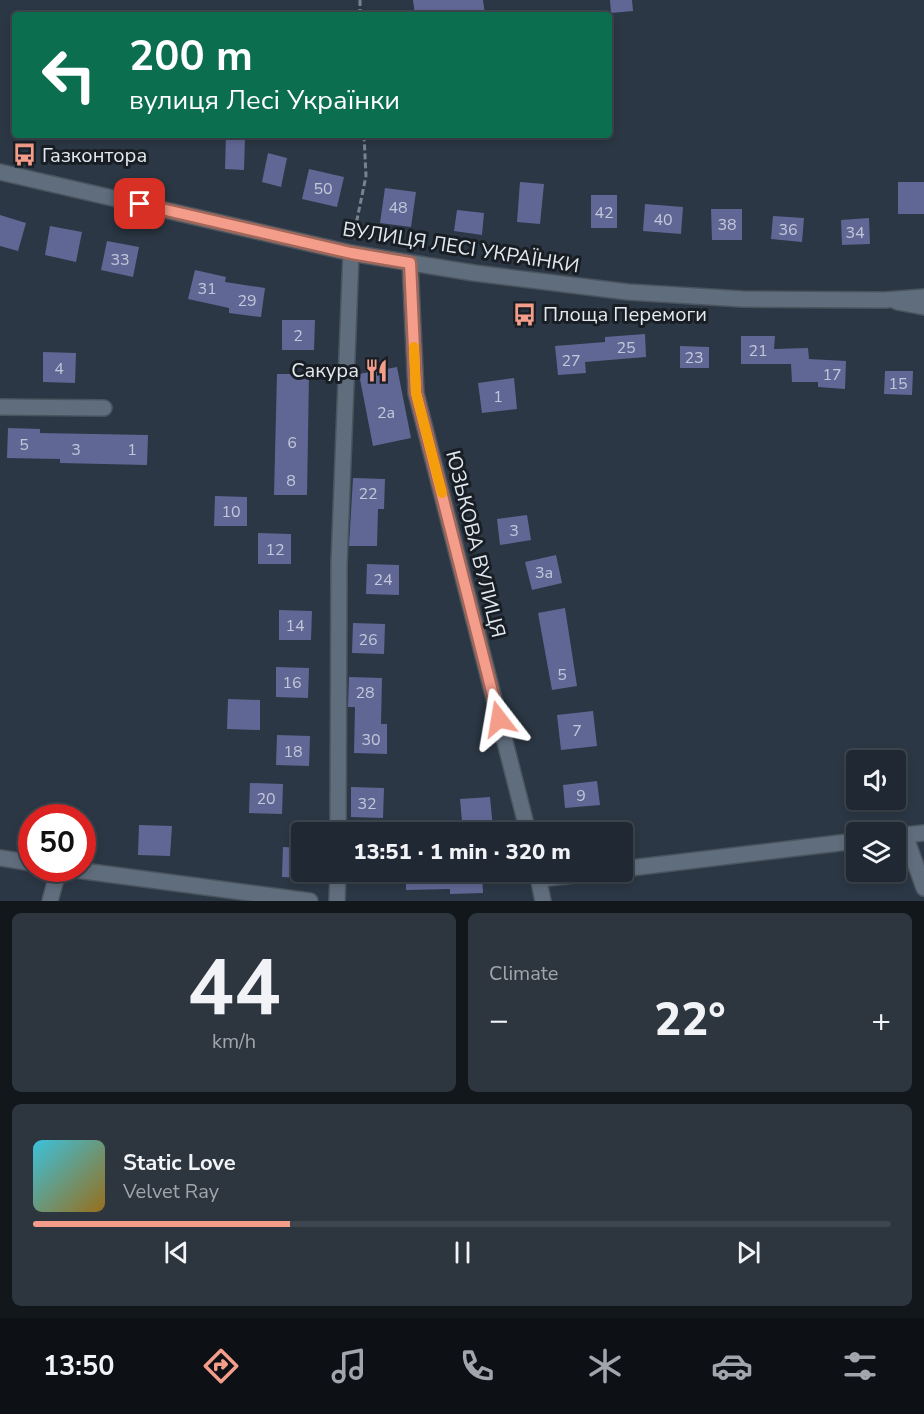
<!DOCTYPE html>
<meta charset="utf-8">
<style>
:root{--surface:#202933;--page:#2d353f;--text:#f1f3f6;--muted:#a2a6ac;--line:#3d454e;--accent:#f49d8b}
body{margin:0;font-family:"Nunito Sans",sans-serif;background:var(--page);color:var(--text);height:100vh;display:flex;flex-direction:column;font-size:22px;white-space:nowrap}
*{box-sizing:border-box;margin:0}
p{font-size:20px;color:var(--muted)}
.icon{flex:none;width:33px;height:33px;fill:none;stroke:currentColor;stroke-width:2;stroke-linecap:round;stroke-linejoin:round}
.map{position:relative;height:901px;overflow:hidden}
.side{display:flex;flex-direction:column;gap:12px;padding:12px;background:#12171c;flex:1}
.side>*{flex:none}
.hud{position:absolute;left:12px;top:12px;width:600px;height:126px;border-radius:6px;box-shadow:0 3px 9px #0003,0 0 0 2px var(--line);background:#0b6e4f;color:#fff;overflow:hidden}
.buttons{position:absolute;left:846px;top:750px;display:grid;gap:12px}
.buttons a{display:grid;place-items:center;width:60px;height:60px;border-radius:6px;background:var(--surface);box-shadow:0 3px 9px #0003,0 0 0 2px var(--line);font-size:30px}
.speed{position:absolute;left:18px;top:804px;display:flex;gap:12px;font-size:30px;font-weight:700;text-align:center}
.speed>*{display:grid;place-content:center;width:78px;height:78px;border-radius:50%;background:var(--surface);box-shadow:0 3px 9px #0003,0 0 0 2px var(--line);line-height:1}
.speed .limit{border:9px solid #d22;background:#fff;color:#111}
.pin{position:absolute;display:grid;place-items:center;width:51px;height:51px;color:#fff;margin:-26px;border-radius:12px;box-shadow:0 3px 9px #0006}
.me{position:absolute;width:66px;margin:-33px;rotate:346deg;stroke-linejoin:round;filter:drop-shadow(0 0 4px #0008)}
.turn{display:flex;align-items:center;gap:21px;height:126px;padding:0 18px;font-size:27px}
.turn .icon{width:78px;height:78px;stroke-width:2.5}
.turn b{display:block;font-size:42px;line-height:51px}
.big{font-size:45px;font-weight:800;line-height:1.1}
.side .widget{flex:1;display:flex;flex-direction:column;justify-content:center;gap:9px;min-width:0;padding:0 21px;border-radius:9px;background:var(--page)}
.side .dial{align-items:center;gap:0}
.dial b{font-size:78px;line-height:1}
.song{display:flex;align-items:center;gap:18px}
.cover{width:72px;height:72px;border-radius:9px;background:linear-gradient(135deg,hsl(190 70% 55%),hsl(40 70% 35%))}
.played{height:6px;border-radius:3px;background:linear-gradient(90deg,var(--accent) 30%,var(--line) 30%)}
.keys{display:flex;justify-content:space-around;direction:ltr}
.heat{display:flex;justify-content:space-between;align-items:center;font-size:33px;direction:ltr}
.side .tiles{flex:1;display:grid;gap:12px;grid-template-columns:1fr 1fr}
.widget:last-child{grid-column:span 2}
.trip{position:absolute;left:291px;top:822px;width:342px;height:60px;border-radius:6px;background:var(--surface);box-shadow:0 3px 9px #0003,0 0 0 2px var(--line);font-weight:800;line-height:60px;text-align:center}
.dock{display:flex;height:96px;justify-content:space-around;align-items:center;background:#0d1014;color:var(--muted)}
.dock .icon{width:42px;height:42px}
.dock .current{color:var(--accent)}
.dock b{font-size:27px;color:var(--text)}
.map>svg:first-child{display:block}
.building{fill:#616794}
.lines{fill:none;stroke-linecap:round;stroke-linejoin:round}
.street-casing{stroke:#49545e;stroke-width:18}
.secondary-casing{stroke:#49545e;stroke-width:18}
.path{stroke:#79838e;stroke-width:3;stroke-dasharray:6 3;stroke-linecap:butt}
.street{stroke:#606d7c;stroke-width:15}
.secondary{stroke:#606d7c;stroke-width:15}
.route-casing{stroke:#9f665a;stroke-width:15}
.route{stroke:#f49d8b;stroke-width:10}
.slow{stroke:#f59e0b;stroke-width:10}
.labels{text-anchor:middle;stroke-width:6;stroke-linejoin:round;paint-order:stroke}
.number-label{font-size:16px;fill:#c1c8da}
.poi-label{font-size:20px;fill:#e1e9f1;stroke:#191e24;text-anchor:start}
.street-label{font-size:20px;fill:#e1e9f1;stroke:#191e24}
</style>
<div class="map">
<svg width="924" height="901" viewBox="0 0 924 901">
<rect width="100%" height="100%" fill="#2b3744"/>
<g class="building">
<path d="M413,0H483L485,15H415Z"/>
<path d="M610,0H632L633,11L611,13Z"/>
<path d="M226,135L245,136L244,170L225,169Z"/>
<path d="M268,153L287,158L281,187L262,182Z"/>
<path d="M309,169L344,177L337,207L302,199Z"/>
<path d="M520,182L544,184L540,224L517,222Z"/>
<rect x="898" y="182" width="26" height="32"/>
<path d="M385,188L416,192L411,227L380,223Z"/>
<rect x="591" y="195" width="26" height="33"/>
<path d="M645,204L683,207L681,234L643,231Z"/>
<path d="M711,209H742V240H712Z"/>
<path d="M457,210L484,213L482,235L454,231Z"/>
<path d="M0,215L26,223L18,251L0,246Z"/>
<path d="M773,216L804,218L802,242L771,239Z"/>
<path d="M869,218L870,244L842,245L841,220Z"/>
<path d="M50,226L82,232L76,262L45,255Z"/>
<path d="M107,241L139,247L133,277L101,270Z"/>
<path d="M195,270L226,277L225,282L265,288L261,317L229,313V308L188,299Z"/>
<path d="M282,320H315L314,350H282Z"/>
<path d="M645,334L646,357L585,362L586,373L558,375L555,346L605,342V337Z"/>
<path d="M741,336H775L774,349L808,348L809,359L846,361L845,389L818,387V382H792L791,364H741Z"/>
<path d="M680,346L709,347V368H680Z"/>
<path d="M43,352L76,353L75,383L43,382Z"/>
<path d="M397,367L411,438L373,446L359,374Z"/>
<path d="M885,371H913L912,395L884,394Z"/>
<path d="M277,374H309L307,495H274Z"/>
<path d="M514,378L517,409L482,413L478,383Z"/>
<path d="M8,428L40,429V433L148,435L147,465L60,463V459L7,458Z"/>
<path d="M353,478L385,479L384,509H378L377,546H349Z"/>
<path d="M215,496L247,497V526H214Z"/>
<path d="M527,515L531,540L500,545L497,519Z"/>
<path d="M258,533L291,534V564H258Z"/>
<path d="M556,555L562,583L532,590L525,562Z"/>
<path d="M367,564L399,565V595L366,594Z"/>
<path d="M565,608L577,686L552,690L538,613Z"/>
<path d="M279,610L312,611L311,640H279Z"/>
<path d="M353,623L385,624L384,654L352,653Z"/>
<path d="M276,667L309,668L308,698L276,697Z"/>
<path d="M349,677L382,678L381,724H387V754L354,753L355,707H348Z"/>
<path d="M228,699L260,700V730L227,729Z"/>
<path d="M593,711L597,746L561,750L557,715Z"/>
<path d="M277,735L310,736L309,766L276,765Z"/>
<path d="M597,781L600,805L565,808L563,785Z"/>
<path d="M250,783L283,784L282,814L249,813Z"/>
<path d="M351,787L384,788L383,818L351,817Z"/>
<path d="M490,797L493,829L463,832L460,799Z"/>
<path d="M139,825L172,826L170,856L138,855Z"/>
<path d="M283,847L302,848V878L282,877Z"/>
<path d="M406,872H482L483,893L450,894V889L406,890Z"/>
</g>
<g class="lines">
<defs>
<g id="street">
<path d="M897,302L924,307"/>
<path d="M0,407L104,408"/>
<path d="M338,832L339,564L351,253"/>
<path d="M905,835L924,888"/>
<path d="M896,836L924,833"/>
<path d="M0,858L32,863"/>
<path d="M61,868L310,901"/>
<path d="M622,869L856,841"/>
<path d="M539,879L601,872"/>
<path d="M50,901L59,868"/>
<path d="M337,901L338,872"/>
</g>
<g id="secondary">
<path d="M0,172L351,253L474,273L628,292L742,299L885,300L924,297"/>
<path d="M410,263L416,393L528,832"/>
<path d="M537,872L543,901"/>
</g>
</defs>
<use href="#street" class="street-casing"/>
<use href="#secondary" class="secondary-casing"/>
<g class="path">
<path d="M360,0V15"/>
<path d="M353,239L366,176L364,135"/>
</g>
<use href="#street" class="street"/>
<use href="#secondary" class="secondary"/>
</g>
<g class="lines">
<defs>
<path id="route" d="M140,204L351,253L410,263L416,393L499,719"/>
</defs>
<use href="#route" class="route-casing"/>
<use href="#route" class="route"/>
<path class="slow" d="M414,347L416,393L442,493"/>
</g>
<defs>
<symbol id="bus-bare" viewBox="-9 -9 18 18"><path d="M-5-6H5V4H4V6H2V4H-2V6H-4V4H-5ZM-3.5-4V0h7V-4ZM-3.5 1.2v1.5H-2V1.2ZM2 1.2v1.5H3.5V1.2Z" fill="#f49d8b" stroke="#191e24" stroke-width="2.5" paint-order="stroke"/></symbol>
<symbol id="restaurant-bare" viewBox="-9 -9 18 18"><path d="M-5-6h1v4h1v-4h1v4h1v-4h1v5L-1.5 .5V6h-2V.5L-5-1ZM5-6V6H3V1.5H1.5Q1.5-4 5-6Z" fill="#f49d8b" stroke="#191e24" stroke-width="2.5" paint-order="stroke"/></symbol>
</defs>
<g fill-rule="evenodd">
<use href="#bus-bare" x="8" y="138" width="33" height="33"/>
<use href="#bus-bare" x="508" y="298" width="33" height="33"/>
<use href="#restaurant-bare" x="360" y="354" width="33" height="33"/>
</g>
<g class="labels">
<g class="number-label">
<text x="323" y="194">50</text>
<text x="398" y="213">48</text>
<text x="604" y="218">42</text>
<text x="663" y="225">40</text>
<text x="727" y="230">38</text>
<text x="788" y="235">36</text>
<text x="855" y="238">34</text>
<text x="120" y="265">33</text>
<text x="207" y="294">31</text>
<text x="247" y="306">29</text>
<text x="298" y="341">2</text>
<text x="626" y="353">25</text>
<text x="758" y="356">21</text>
<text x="694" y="363">23</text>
<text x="571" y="366">27</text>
<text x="59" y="374">4</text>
<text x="832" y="380">17</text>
<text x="898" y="389">15</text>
<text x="498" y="402">1</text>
<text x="386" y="418">2а</text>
<text x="292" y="448">6</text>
<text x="24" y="450">5</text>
<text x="76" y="455">3</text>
<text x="132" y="455">1</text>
<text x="291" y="486">8</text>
<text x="368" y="499">22</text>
<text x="231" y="517">10</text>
<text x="514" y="536">3</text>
<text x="275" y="555">12</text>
<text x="544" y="578">3а</text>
<text x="383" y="585">24</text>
<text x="295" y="631">14</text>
<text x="368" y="645">26</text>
<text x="562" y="680">5</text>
<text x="292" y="688">16</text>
<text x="365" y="698">28</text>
<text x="577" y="736">7</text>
<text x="371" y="745">30</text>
<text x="293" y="757">18</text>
<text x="581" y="801">9</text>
<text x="266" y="804">20</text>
<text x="367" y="809">32</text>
</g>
<g class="poi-label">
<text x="42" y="162">Газконтора</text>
<text x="543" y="321">Площа Перемоги</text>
<text x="359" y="377" text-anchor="end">Сакура</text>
</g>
<g class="street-label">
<text transform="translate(461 247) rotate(9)" y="7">ВУЛИЦЯ ЛЕСІ УКРАЇНКИ</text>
<text transform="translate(476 544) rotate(76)" y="7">ЮЗЬКОВА ВУЛИЦЯ</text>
</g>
</g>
</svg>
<div class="buttons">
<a><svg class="icon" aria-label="sound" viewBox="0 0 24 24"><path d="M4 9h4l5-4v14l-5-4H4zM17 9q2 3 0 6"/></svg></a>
<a><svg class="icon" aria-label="layers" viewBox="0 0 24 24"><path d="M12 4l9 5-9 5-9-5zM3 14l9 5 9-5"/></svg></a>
</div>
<div class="speed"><div class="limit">50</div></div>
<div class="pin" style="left:140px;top:204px;background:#d93025"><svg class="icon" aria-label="arrive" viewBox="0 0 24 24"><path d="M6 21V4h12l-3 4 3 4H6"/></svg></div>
<svg class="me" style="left:499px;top:719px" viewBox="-20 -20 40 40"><path d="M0-17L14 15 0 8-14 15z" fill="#f49d8b" stroke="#fff" stroke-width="4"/></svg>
<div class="trip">13:51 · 1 min · 320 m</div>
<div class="hud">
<div class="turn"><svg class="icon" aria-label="left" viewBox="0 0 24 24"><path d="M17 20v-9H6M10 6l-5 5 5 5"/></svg><div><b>200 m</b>вулиця Лесі Українки</div></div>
</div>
</div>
<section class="side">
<div class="tiles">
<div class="widget dial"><b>44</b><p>km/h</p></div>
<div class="widget"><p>Climate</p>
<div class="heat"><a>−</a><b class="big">22°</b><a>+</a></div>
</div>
<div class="widget">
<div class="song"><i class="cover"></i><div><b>Static Love</b><p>Velvet Ray</p></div></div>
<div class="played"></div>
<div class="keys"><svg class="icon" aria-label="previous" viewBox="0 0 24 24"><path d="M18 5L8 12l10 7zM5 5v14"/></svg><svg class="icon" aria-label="pause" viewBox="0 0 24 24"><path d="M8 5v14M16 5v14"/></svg><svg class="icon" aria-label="next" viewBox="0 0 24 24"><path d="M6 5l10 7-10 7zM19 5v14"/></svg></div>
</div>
</div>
</section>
<nav class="dock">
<b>13:50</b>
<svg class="icon current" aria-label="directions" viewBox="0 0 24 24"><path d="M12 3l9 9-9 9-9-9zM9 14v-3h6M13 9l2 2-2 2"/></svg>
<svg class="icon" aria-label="music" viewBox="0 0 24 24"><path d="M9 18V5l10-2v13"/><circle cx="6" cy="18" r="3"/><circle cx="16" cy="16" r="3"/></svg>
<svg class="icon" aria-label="phone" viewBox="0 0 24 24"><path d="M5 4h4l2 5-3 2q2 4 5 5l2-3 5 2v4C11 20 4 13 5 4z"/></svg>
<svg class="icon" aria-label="climate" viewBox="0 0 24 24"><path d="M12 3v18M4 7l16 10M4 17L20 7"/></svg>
<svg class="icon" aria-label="car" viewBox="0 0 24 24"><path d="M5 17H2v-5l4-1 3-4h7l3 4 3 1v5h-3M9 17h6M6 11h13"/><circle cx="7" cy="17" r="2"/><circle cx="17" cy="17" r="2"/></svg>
<svg class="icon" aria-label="filters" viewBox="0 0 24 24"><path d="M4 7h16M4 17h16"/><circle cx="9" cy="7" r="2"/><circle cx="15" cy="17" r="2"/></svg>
</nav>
